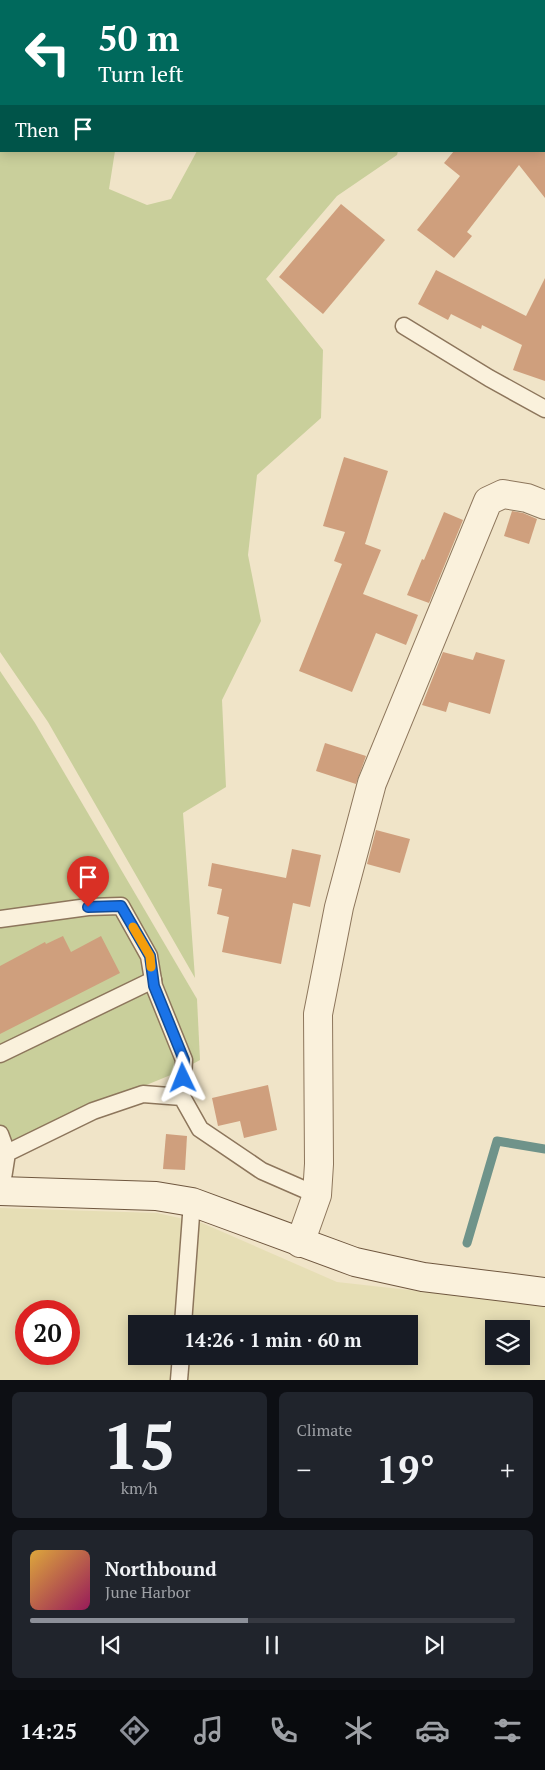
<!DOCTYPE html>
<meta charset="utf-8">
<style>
:root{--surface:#171b24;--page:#20242c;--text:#f1f3f6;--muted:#9ea1a6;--line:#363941;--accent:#8c9099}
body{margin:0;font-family:"PT Serif",serif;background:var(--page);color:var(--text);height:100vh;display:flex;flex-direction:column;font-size:19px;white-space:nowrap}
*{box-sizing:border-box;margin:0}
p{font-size:16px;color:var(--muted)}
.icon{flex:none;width:28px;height:28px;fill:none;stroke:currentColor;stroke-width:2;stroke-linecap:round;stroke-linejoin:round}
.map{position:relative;height:1380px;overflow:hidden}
.side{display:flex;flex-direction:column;gap:12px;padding:12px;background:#0d0f14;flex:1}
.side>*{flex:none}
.hud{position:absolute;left:0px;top:0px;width:545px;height:152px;box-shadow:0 2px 12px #0003;background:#00695c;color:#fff;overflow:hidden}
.buttons{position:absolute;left:485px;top:1320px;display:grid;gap:10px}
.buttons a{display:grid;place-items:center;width:45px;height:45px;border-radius:0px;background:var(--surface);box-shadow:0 2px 12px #0003;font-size:25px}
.speed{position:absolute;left:15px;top:1300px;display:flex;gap:10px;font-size:25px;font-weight:700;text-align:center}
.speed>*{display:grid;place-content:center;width:65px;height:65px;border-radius:50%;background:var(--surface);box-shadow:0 2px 12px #0003;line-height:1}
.speed .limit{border:8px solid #d22;background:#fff;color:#111}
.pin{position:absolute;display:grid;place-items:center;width:42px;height:42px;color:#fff;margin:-51px -21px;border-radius:50% 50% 50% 0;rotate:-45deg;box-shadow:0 0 5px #0007}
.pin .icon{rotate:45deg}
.me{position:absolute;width:55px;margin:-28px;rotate:358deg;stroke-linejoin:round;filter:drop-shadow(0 0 4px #0008)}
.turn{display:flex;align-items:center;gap:18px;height:105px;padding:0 15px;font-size:22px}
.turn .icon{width:65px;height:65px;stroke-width:2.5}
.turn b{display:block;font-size:35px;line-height:42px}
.then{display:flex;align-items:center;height:48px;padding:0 15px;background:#0003;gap:10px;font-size:19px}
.big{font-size:38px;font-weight:600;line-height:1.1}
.side .card{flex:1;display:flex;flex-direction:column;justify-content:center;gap:8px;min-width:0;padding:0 18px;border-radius:8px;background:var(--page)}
.side .dial{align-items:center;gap:0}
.dial b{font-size:65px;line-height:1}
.song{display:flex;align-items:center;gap:15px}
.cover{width:60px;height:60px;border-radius:8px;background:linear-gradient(135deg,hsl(40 70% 55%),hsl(330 70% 35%))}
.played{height:5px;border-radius:2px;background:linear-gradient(90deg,var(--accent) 45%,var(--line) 45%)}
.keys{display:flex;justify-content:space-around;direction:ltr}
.heat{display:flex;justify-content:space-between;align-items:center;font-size:28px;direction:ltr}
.side .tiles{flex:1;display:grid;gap:12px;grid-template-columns:1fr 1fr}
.card:last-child{grid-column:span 2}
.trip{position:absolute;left:128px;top:1315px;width:290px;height:50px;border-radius:0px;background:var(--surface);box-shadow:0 2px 12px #0003;font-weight:600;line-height:50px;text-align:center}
.tab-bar{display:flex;height:80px;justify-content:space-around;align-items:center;background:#090b0e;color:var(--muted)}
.tab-bar .icon{width:35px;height:35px}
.tab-bar .current{color:var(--accent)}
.tab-bar b{font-size:22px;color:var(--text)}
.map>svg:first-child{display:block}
.farmland{fill:#e6deb5;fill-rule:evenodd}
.green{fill:#c9cf9b}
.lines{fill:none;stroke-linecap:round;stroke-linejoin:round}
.stream{stroke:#6f938a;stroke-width:9}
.building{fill:#cf9f7d}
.lane-casing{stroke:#8d765c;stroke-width:19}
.street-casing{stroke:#8d765c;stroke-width:30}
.secondary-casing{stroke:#6f573f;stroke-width:30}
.lane{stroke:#faf1dc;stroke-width:16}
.street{stroke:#faf1dc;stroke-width:28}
.secondary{stroke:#faf1dc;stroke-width:28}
.route-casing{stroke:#114b97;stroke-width:12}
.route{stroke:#1a73e8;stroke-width:9}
.slow{stroke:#f59e0b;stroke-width:9}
</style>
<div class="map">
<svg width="545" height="1380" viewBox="0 0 545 1380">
<rect width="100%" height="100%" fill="#f0e4c8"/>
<path class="farmland" d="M0,1208L157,1213L202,1223L337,1282L545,1305V1380H0ZM26,1311H69V1354H26ZM136,1324H409V1356H136ZM494,1329H521V1356H494Z"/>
<g class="green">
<path d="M0,0H140L1,1V151H115L109,189L147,205L171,199L197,151H398L397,155L337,196L266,279L323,350L321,418L257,475L248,555L261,621L222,700L226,787L183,813L195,978L48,722L0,652Z"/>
<path d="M242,0H481L242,1Z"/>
<path d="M0,671L35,723L197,999L200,1060L178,1072L0,1145Z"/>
</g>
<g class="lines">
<path class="stream" d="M467,1243L497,1141L545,1149"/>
</g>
<g class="building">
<path d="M454,151H545V198L519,165L467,232L472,236L454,258L417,230L460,176L444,163Z"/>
<path d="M341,204L385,240L323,314L279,277Z"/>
<path d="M436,270L526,316L545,278V381L513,370L522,345L482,325L481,329L451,314L448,320L418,304Z"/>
<path d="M344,457L388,471L365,544L381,550L363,594L418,615L406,645L376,633L352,692L299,671L342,564L334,561L345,532L323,526Z"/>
<path d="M512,511L523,513L537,519L529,544L504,536Z"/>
<path d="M444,512L463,520L429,603L407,595L422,559L424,560Z"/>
<path d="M443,652L473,660L476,652L505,660L490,714L449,702L446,712L422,705Z"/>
<path d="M325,743L366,756L356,784L316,771Z"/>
<path d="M376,830L410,839L400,873L367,864Z"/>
<path d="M292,849L321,855L310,907L293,903L281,964L222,952L229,917L217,914L222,889L208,886L212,863L286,878Z"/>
<path d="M63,936L71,952L101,936L120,973L0,1034V966L45,942L46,944Z"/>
<path d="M268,1085L277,1130L244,1138L240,1121L218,1126L212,1098Z"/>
<path d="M166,1134L187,1136L185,1170L163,1169Z"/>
</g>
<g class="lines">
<defs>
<g id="lane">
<path d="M404,326L489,378L545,409"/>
<path d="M0,919L88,907L121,906L149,956L154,986L184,1060L182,1097"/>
<path d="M0,1054L153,980"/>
<path d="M0,1134L7,1153"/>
<path d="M1,1191L7,1153L93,1111L143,1094L182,1097L200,1129L262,1171L317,1195"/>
<path d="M183,1324L192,1202"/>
<path d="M179,1380L181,1356"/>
</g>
<path id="street" d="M300,1243L317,1195L319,1164L318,1014L339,907L372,783L488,501L503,494L527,498L545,505"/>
<path id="secondary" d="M0,1191L156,1196L192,1202L355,1262L423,1277L545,1292"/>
</defs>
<use href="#lane" class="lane-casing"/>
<use href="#street" class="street-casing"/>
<use href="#secondary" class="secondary-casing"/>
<use href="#lane" class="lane"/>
<use href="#street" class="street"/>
<use href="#secondary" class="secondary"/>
</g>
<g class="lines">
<defs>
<path id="route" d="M88,907L121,906L150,956L154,986L184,1060L183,1078"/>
</defs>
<use href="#route" class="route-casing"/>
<use href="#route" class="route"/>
<path class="slow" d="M133,927L150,956L151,967"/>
</g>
</svg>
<div class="buttons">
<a><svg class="icon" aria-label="layers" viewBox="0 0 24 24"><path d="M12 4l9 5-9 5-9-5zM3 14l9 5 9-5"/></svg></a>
</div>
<div class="speed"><div class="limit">20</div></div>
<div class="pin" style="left:88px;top:907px;background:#d93025"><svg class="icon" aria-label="arrive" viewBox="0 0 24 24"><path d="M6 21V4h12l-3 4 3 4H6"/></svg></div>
<svg class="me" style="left:183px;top:1078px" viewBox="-20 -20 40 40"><path d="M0-17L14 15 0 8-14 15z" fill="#1a73e8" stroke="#fff" stroke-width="4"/></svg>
<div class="trip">14:26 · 1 min · 60 m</div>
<div class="hud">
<div class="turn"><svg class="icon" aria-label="left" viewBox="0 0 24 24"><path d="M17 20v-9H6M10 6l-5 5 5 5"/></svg><div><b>50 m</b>Turn left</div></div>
<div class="then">Then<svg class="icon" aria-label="arrive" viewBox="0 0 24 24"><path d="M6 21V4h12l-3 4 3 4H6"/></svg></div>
</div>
</div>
<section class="side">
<div class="tiles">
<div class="card dial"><b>15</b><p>km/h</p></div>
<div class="card"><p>Climate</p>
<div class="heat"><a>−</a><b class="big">19°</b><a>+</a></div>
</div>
<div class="card">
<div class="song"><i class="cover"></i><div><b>Northbound</b><p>June Harbor</p></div></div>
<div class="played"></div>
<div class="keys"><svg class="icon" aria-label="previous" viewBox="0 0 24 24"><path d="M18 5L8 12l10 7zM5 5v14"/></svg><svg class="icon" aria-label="pause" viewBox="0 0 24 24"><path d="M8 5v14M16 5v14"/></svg><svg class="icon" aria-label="next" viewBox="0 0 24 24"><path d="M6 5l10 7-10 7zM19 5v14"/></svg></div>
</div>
</div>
</section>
<nav class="tab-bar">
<b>14:25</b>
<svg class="icon current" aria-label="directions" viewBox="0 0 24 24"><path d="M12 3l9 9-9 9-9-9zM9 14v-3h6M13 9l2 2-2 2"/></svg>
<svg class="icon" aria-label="music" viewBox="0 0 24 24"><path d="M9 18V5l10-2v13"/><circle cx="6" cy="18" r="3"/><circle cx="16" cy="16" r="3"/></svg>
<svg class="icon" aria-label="phone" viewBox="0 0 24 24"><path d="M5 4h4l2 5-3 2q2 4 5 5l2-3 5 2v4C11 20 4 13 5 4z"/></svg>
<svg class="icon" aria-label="climate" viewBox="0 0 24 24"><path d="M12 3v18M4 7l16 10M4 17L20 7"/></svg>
<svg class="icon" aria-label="car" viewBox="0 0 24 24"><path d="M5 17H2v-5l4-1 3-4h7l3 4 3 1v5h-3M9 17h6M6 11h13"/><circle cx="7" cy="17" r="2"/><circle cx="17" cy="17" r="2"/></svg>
<svg class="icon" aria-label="filters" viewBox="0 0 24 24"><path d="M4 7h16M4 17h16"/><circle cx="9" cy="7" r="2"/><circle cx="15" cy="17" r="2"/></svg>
</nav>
